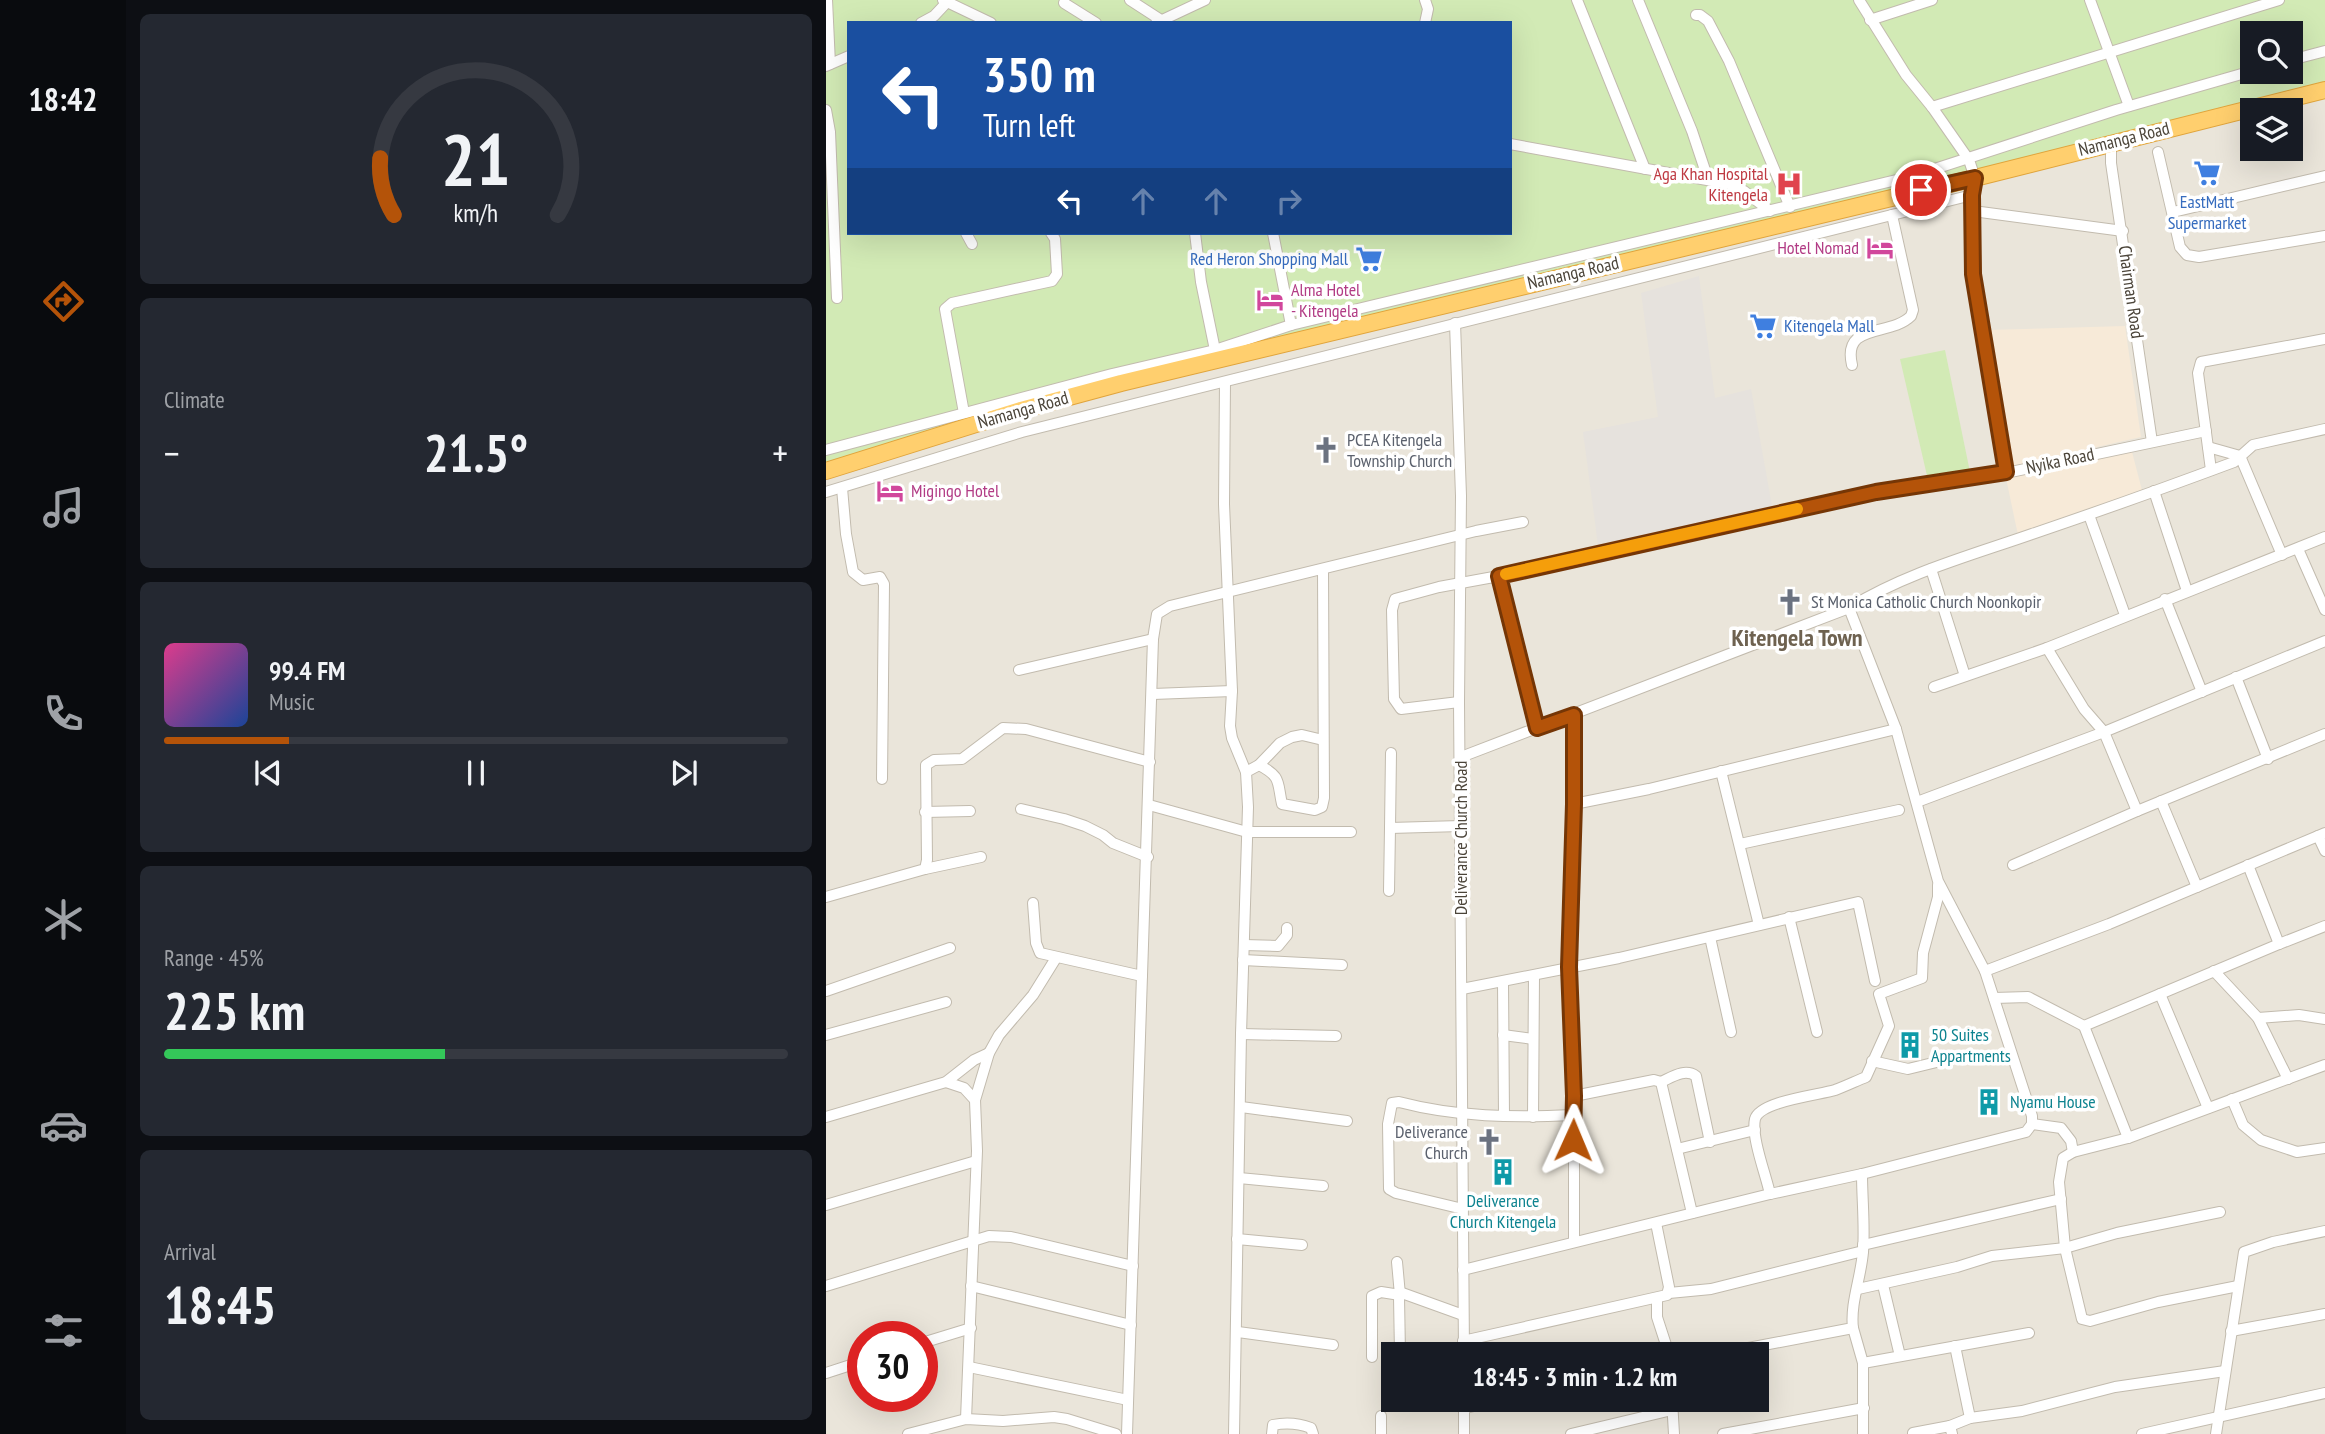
<!DOCTYPE html>
<meta charset="utf-8">
<style>
:root{--surface:#171b24;--page:#242831;--text:#f1f3f6;--muted:#9ea1a6;--line:#363941;--accent:#b45309}
body{margin:0;font-family:"PT Sans Narrow",sans-serif;background:var(--page);color:var(--text);height:100vh;display:flex;flex-direction:column;font-size:26px;white-space:nowrap}
*{box-sizing:border-box;margin:0}
p{font-size:23px;color:var(--muted)}
.icon{flex:none;width:38px;height:38px;fill:none;stroke:currentColor;stroke-width:2;stroke-linecap:round;stroke-linejoin:round}
.map{position:relative;flex:1;overflow:hidden}
.side{display:flex;flex-direction:column;gap:14px;padding:14px;background:#0d0f14;width:700px}
.side>*{flex:none}
.hud{position:absolute;left:21px;top:21px;width:665px;height:214px;border-radius:0px;box-shadow:0 7px 28px #0002;background:#1a4fa0;color:#fff;overflow:hidden}
.fabs{position:absolute;left:1414px;top:21px;display:grid;gap:14px}
.fabs a{display:grid;place-items:center;width:63px;height:63px;border-radius:0px;background:var(--surface);box-shadow:0 7px 28px #0002;font-size:35px}
.speed{position:absolute;left:21px;top:1321px;display:flex;gap:14px;font-size:35px;font-weight:700;text-align:center}
.speed>*{display:grid;place-content:center;width:91px;height:91px;border-radius:50%;background:var(--surface);box-shadow:0 7px 28px #0002;line-height:1}
.speed .limit{border:10px solid #d22;background:#fff;color:#111}
.pin{position:absolute;display:grid;place-items:center;width:60px;height:60px;color:#fff;margin:-30px;border:4px solid #fff;border-radius:50%;box-shadow:0 2px 7px #0007}
.me{position:absolute;width:77px;margin:-38px;rotate:1deg;stroke-linejoin:round;filter:drop-shadow(0 0 5px #0008)}
.turn{display:flex;align-items:center;gap:24px;height:147px;padding:0 21px;font-size:32px}
.turn .icon{width:91px;height:91px;stroke-width:2.5}
.turn b{display:block;font-size:49px;line-height:60px}
.lanes{display:flex;align-items:center;height:66px;padding:0 21px;background:#0003;justify-content:center;gap:35px;direction:ltr}
.lanes .off{opacity:.35}
.big{font-size:52px;font-weight:600;line-height:1.1}
.side .widget{flex:1;display:flex;flex-direction:column;justify-content:center;gap:10px;min-width:0;padding:0 24px;border-radius:10px;background:var(--page)}
.side .dial{align-items:center;gap:0}
.dial svg{height:182px;overflow:visible;fill:none;stroke:var(--line);stroke-width:7;stroke-linecap:round;text-anchor:middle}
.dial text{fill:var(--text);stroke:none}
.song{display:flex;align-items:center;gap:21px}
.cover{width:84px;height:84px;border-radius:10px;background:linear-gradient(135deg,hsl(330 70% 55%),hsl(220 70% 35%))}
.played{height:7px;border-radius:4px;background:linear-gradient(90deg,var(--accent) 20%,var(--line) 20%)}
.keys{display:flex;justify-content:space-around;direction:ltr}
.heat{display:flex;justify-content:space-between;align-items:center;font-size:38px;direction:ltr}
.charge{height:10px;border-radius:5px;background:linear-gradient(90deg,#34c759 45%,var(--line) 0)}
.trip{position:absolute;left:555px;top:1342px;width:388px;height:70px;border-radius:0px;background:var(--surface);box-shadow:0 7px 28px #0002;font-weight:600;line-height:70px;text-align:center}
main{display:flex;flex:1;min-height:0}
.menu{display:flex;flex-direction:column;width:126px;justify-content:space-around;align-items:center;background:#090b0e;color:var(--muted)}
.menu .icon{width:49px;height:49px}
.menu .current{color:var(--accent)}
.menu b{font-size:32px;color:var(--text)}
.map>svg:first-child{display:block}
.residential{fill:#eae5da;fill-rule:evenodd}
.commercial{fill:#f7ead8}
.industrial{fill:#e6e2dd}
.green{fill:#d2eab5;fill-rule:evenodd}
.lines{fill:none;stroke-linecap:round;stroke-linejoin:round}
.minor-casing{stroke:#c2bbae;stroke-width:12}
.highway-casing{stroke:#e0a43c;stroke-width:18}
.minor{stroke:#fff;stroke-width:10}
.highway{stroke:#ffcf6e;stroke-width:16}
.route-casing{stroke:#753606;stroke-width:18}
.route{stroke:#b45309;stroke-width:12}
.slow{stroke:#f59e0b;stroke-width:12}
.labels{text-anchor:middle;stroke-width:7;stroke-linejoin:round;paint-order:stroke}
.street-label{font-size:18px;fill:#4b4439;stroke:#fff}
.health-label{font-size:18px;fill:#be3a42;stroke:#fff;text-anchor:end}
.shop-label{font-size:18px;fill:#366cbe;stroke:#fff}
.hotel-label{font-size:18px;fill:#b23c85;stroke:#fff;text-anchor:start}
.worship-label{font-size:18px;fill:#5b616d;stroke:#fff;text-anchor:start}
.culture-label{font-size:18px;fill:#0d838f;stroke:#fff;text-anchor:start}
.district-label{font-size:24px;font-weight:bold;fill:#6e6250;stroke:#fff}
</style>
<main>
<nav class="menu">
<b>18:42</b>
<svg class="icon current" aria-label="directions" viewBox="0 0 24 24"><path d="M12 3l9 9-9 9-9-9zM9 14v-3h6M13 9l2 2-2 2"/></svg>
<svg class="icon" aria-label="music" viewBox="0 0 24 24"><path d="M9 18V5l10-2v13"/><circle cx="6" cy="18" r="3"/><circle cx="16" cy="16" r="3"/></svg>
<svg class="icon" aria-label="phone" viewBox="0 0 24 24"><path d="M5 4h4l2 5-3 2q2 4 5 5l2-3 5 2v4C11 20 4 13 5 4z"/></svg>
<svg class="icon" aria-label="climate" viewBox="0 0 24 24"><path d="M12 3v18M4 7l16 10M4 17L20 7"/></svg>
<svg class="icon" aria-label="car" viewBox="0 0 24 24"><path d="M5 17H2v-5l4-1 3-4h7l3 4 3 1v5h-3M9 17h6M6 11h13"/><circle cx="7" cy="17" r="2"/><circle cx="17" cy="17" r="2"/></svg>
<svg class="icon" aria-label="filters" viewBox="0 0 24 24"><path d="M4 7h16M4 17h16"/><circle cx="9" cy="7" r="2"/><circle cx="15" cy="17" r="2"/></svg>
</nav>
<section class="side">
<div class="widget dial"><svg viewBox="0 0 100 80">
<path d="M14 69A42 42 0 1 1 86 69"/>
<path d="M14 69A42 42 0 0 1 8 44" stroke="#b45309"/>
<text x="50" y="56" font-size="32" font-weight="700">21</text>
<text x="50" y="72" font-size="11">km/h</text>
</svg></div>
<div class="widget"><p>Climate</p>
<div class="heat"><a>−</a><b class="big">21.5°</b><a>+</a></div>
</div>
<div class="widget">
<div class="song"><i class="cover"></i><div><b>99.4 FM</b><p>Music</p></div></div>
<div class="played"></div>
<div class="keys"><svg class="icon" aria-label="previous" viewBox="0 0 24 24"><path d="M18 5L8 12l10 7zM5 5v14"/></svg><svg class="icon" aria-label="pause" viewBox="0 0 24 24"><path d="M8 5v14M16 5v14"/></svg><svg class="icon" aria-label="next" viewBox="0 0 24 24"><path d="M6 5l10 7-10 7zM19 5v14"/></svg></div>
</div>
<div class="widget"><p>Range · 45%</p><b class="big">225 km</b><div class="charge"></div></div>
<div class="widget"><p>Arrival</p><b class="big">18:45</b></div>
</section>
<div class="map">
<svg width="1499" height="1434" viewBox="0 0 1499 1434">
<rect width="100%" height="100%" fill="#f6f3ec"/>
<path class="residential" d="M0,0H1499V1434H0ZM23,23H684V233H23ZM1426,33H1465V72H1426ZM1426,110H1465V149H1426ZM37,1337H96V1396H37ZM567,1354H931V1400H567Z"/>
<g class="commercial">
<path d="M1299,326L1315,437L1183,467L1163,330Z"/>
<path d="M1306,452L1317,494L1193,540L1180,478Z"/>
</g>
<path class="industrial" d="M873,276L889,398L925,389L946,506L772,545L757,432L832,417L815,293Z"/>
<g class="green">
<path d="M0,0H1499V90L481,339L0,471ZM23,23H684V233H23ZM1426,33H1465V72H1426Z"/>
<path d="M1119,350L1144,472L1102,480L1074,359Z"/>
</g>
<g class="lines">
<defs>
<g id="minor">
<path d="M1,0L4,64"/>
<path d="M117,0L165,23"/>
<path d="M304,0L338,22"/>
<path d="M599,0L602,9L599,23"/>
<path d="M751,0L819,169"/>
<path d="M812,0L866,131L882,179"/>
<path d="M1033,0L1080,75L1106,107L1143,160L1149,178L1146,195L1148,274L1180,473"/>
<path d="M1264,0L1303,106"/>
<path d="M238,3L270,23"/>
<path d="M870,15H874L882,21L903,61L964,207"/>
<path d="M1044,20L1106,0"/>
<path d="M95,23L108,16L123,0"/>
<path d="M330,23L379,0"/>
<path d="M1465,60L1499,51"/>
<path d="M0,66L23,56"/>
<path d="M1106,107L1453,0"/>
<path d="M0,110L4,132L11,298"/>
<path d="M1285,142V163L1326,442"/>
<path d="M684,144L903,184L918,191L944,211"/>
<path d="M1332,152L1354,247L1361,255L1373,257L1499,236"/>
<path d="M1147,211L1297,231"/>
<path d="M1347,212L1499,176"/>
<path d="M140,233L146,244"/>
<path d="M369,233L375,282L389,350"/>
<path d="M447,233L465,325"/>
<path d="M629,323L635,496L633,702L638,1354"/>
<path d="M1026,365C1016,322 1064,337 1085,316L1087,310L1066,215"/>
<path d="M399,382L398,504L406,691L404,726L406,738L420,772"/>
<path d="M138,413L119,309L126,303L226,281L231,274L229,239L225,233"/>
<path d="M1382,447L1414,456L1456,555"/>
<path d="M0,450L286,374L389,350L465,325L1087,176L1290,110L1426,71"/>
<path d="M1385,470L1372,373L1375,362L1499,339"/>
<path d="M16,488L20,534L27,572L37,580L54,577L58,584L56,779"/>
<path d="M1328,491L1361,591"/>
<path d="M0,492L196,432L1146,195"/>
<path d="M1263,515L1299,615"/>
<path d="M1472,549L1499,610"/>
<path d="M1105,569L1139,676"/>
<path d="M673,576L711,728"/>
<path d="M1339,599L1376,692"/>
<path d="M1221,648L1258,709L1278,732L1311,811"/>
<path d="M193,670L327,639"/>
<path d="M1410,677L1442,759"/>
<path d="M1108,687L1221,648L1499,537"/>
<path d="M327,694L406,691"/>
<path d="M633,702L575,709L568,699L566,610L569,599L613,587L673,576L1050,492L1180,473L1380,431"/>
<path d="M748,714V804L743,967L748,1096V1241"/>
<path d="M565,753L564,828L635,826"/>
<path d="M635,757L1023,608C1080,573 1143,556 1206,534C1274,511 1341,487 1408,462L1427,445L1499,429"/>
<path d="M433,765C456,777 451,782 456,804L489,810L496,807L498,798L497,569"/>
<path d="M895,771L933,925"/>
<path d="M1335,801L1371,887"/>
<path d="M1091,802L1278,732L1499,641"/>
<path d="M748,804L823,789L1070,729"/>
<path d="M323,805L421,832H525"/>
<path d="M195,809L238,819L259,826L277,835L287,843L322,857"/>
<path d="M99,812L144,811"/>
<path d="M1492,836L1499,851"/>
<path d="M914,844L1073,810"/>
<path d="M1187,865L1311,811L1499,734"/>
<path d="M1422,865L1453,944L1499,926"/>
<path d="M99,869L155,857"/>
<path d="M563,891L564,828"/>
<path d="M0,897L99,869L101,860L100,765L108,760L136,759L177,728L200,729L324,762"/>
<path d="M207,903L210,943L214,953L316,976"/>
<path d="M963,917L991,1032"/>
<path d="M884,937L905,1032"/>
<path d="M418,945L452,946L461,935V928"/>
<path d="M417,960L516,965"/>
<path d="M1159,971L1283,924L1499,833"/>
<path d="M1388,971L1432,1018L1462,1079"/>
<path d="M677,982L678,1116"/>
<path d="M636,989L793,958L1032,902L1049,981"/>
<path d="M0,991L124,948"/>
<path d="M1334,994L1382,1108"/>
<path d="M1168,998L1202,997L1258,1026L1453,944"/>
<path d="M1432,1018L1473,1015L1499,1019"/>
<path d="M1258,1026L1302,1138"/>
<path d="M415,1034L510,1036"/>
<path d="M0,1035L120,1002"/>
<path d="M677,1035L707,1039"/>
<path d="M1046,1061L1082,1069L1123,1059"/>
<path d="M120,1082L138,1088L149,1100L151,1151L140,1419"/>
<path d="M835,1082C846,1077 859,1068 870,1076L884,1142"/>
<path d="M748,1096L828,1080L835,1082L866,1213"/>
<path d="M1406,1099L1417,1125L1435,1140L1471,1152L1499,1148"/>
<path d="M149,1100L163,1053L173,1035L207,995L230,958"/>
<path d="M415,1107L521,1121"/>
<path d="M0,1117L120,1082L148,1060L163,1053"/>
<path d="M707,1117L708,976"/>
<path d="M1206,1124L1235,1128L1245,1141L1247,1152"/>
<path d="M851,1149L929,1130"/>
<path d="M413,1178L497,1186"/>
<path d="M944,1194C940,1175 925,1137 929,1119C934,1101 993,1095 1009,1090C1020,1086 1030,1081 1040,1077L1063,1026L1053,994L1096,978L1097,953L1112,897V885"/>
<path d="M0,1205L150,1161"/>
<path d="M637,1209L570,1193L563,1189L562,1124L566,1103L573,1102C630,1117 688,1118 747,1115"/>
<path d="M411,1239L476,1245"/>
<path d="M1037,1245L1235,1199"/>
<path d="M637,1270L944,1194L1036,1174L1200,1132L1206,1124V1116L1159,971L1112,881L1070,729L1023,608"/>
<path d="M1057,1285L1074,1356"/>
<path d="M0,1286L163,1236L185,1237L307,1266"/>
<path d="M145,1286L305,1325"/>
<path d="M1412,1286L1332,1302L1264,1321L1256,1319L1239,1248L1233,1182L1237,1158L1247,1152L1302,1138L1499,1065"/>
<path d="M1032,1289L1131,1267L1166,1256L1239,1248L1291,1233L1394,1212"/>
<path d="M843,1293L885,1289L1037,1251"/>
<path d="M831,1298V1317L843,1354"/>
<path d="M1027,1328L1037,1363V1434"/>
<path d="M1405,1331L1499,1314"/>
<path d="M412,1332L507,1345"/>
<path d="M637,1341L841,1295L843,1287L830,1223"/>
<path d="M96,1343L145,1328"/>
<path d="M1129,1346L1144,1418"/>
<path d="M574,1354L573,1297L576,1293L637,1315"/>
<path d="M891,1354L1027,1328C1024,1304 1035,1277 1037,1252C1039,1226 1036,1199 1036,1174"/>
<path d="M546,1357V1296L555,1292L574,1295L571,1262"/>
<path d="M1037,1363L1203,1333"/>
<path d="M143,1367L302,1400"/>
<path d="M0,1373L37,1361"/>
<path d="M846,1400L848,1434"/>
<path d="M639,1408L676,1400"/>
<path d="M1087,1433L1124,1426"/>
<path d="M82,1434L140,1419L177,1421L228,1417L241,1419L290,1434"/>
<path d="M301,1434L327,639L331,614L344,606L650,531L697,522"/>
<path d="M408,1434L415,1034L422,807L420,772L433,765L454,743L466,737L476,735L497,740"/>
<path d="M446,1434L447,1425C461,1422 472,1423 485,1428L487,1434"/>
<path d="M555,1434V1416"/>
<path d="M638,1434V1400"/>
<path d="M745,1434L846,1410"/>
<path d="M897,1434L1038,1408"/>
<path d="M1126,1434L1124,1426L1144,1418L1196,1411L1289,1387L1399,1371"/>
<path d="M1316,1434L1499,1393"/>
<path d="M1390,1434L1418,1252L1447,1242L1499,1231"/>
</g>
<path id="highway" d="M0,471L195,410L295,383L1149,178L1499,90"/>
</defs>
<use href="#minor" class="minor-casing"/>
<use href="#highway" class="highway-casing"/>
<use href="#minor" class="minor"/>
<use href="#highway" class="highway"/>
</g>
<g class="lines">
<defs>
<path id="route" d="M747,1140L748,1096L743,967L748,804V715L711,728L673,576L1050,492L1180,472L1147,274L1146,195L1149,178L1095,190"/>
</defs>
<use href="#route" class="route-casing"/>
<use href="#route" class="route"/>
<path class="slow" d="M680,574L971,509"/>
</g>
<defs>
<symbol id="supermarket-bare" viewBox="-9 -9 18 18"><path d="M-6-5.5h2.5l.6 2H6L4.5 2H-2.5L-4.4-4H-6ZM-1.5 3.2a1.3 1.3 0 1 0 .1 0ZM3 3.2a1.3 1.3 0 1 0 .1 0Z" fill="#3f7fe0" stroke="#fff" stroke-width="2.5" paint-order="stroke"/></symbol>
<symbol id="hospital-bare" viewBox="-9 -9 18 18"><path d="M-5-5h3v3.5h4V-5h3V5h-3V1.5h-4V5h-3Z" fill="#e0444e" stroke="#fff" stroke-width="2.5" paint-order="stroke"/></symbol>
<symbol id="hotel-bare" viewBox="-9 -9 18 18"><path d="M-6-4.5h1.5V1H6V5H4.5V3h-9V5H-6ZM-4 0a1.8 1.8 0 1 1 3.6 0ZM.5 0V-2.5h3Q6-2.5 6 0Z" fill="#d1479c" stroke="#fff" stroke-width="2.5" paint-order="stroke"/></symbol>
<symbol id="church-bare" viewBox="-9 -9 18 18"><path d="M-1.2-6h2.4v3.5h3.3v2.4h-3.3V6h-2.4V-.1h-3.3v-2.4h3.3Z" fill="#6b7280" stroke="#fff" stroke-width="2.5" paint-order="stroke"/></symbol>
<symbol id="building-bare" viewBox="-9 -9 18 18"><path d="M-4-6H4V6H1V3H-1V6H-4ZM-2.5-4.3h1.7v1.8h-1.7ZM.8-4.3h1.7v1.8H.8ZM-2.5-1h1.7V.8h-1.7ZM.8-1h1.7V.8H.8Z" fill="#0f9aa8" stroke="#fff" stroke-width="2.5" paint-order="stroke"/></symbol>
</defs>
<g fill-rule="evenodd">
<use href="#supermarket-bare" x="1362" y="154" width="38" height="38"/>
<use href="#hospital-bare" x="944" y="165" width="38" height="38"/>
<use href="#hotel-bare" x="1035" y="229" width="38" height="38"/>
<use href="#supermarket-bare" x="524" y="240" width="38" height="38"/>
<use href="#hotel-bare" x="425" y="281" width="38" height="38"/>
<use href="#supermarket-bare" x="918" y="307" width="38" height="38"/>
<use href="#church-bare" x="481" y="431" width="38" height="38"/>
<use href="#hotel-bare" x="45" y="472" width="38" height="38"/>
<use href="#church-bare" x="945" y="583" width="38" height="38"/>
<use href="#building-bare" x="1065" y="1026" width="38" height="38"/>
<use href="#building-bare" x="1144" y="1083" width="38" height="38"/>
<use href="#church-bare" x="644" y="1123" width="38" height="38"/>
<use href="#building-bare" x="658" y="1153" width="38" height="38"/>
</g>
<g class="labels">
<g class="street-label">
<text transform="translate(1298 139) rotate(-14)" y="6">Namanga Road</text>
<text transform="translate(747 273) rotate(-13)" y="6">Namanga Road</text>
<text transform="translate(1305 292) rotate(82)" y="6">Chairman Road</text>
<text transform="translate(197 410) rotate(-16)" y="6">Namanga Road</text>
<text transform="translate(1234 461) rotate(-12)" y="6">Nyika Road</text>
<text transform="translate(635 838) rotate(-90)" y="6">Deliverance Church Road</text>
</g>
<g class="health-label">
<text x="942" y="180">Aga Khan Hospital<tspan x="942" dy="21">Kitengela</tspan></text>
</g>
<g class="shop-label">
<text x="1381" y="208">EastMatt<tspan x="1381" dy="21">Supermarket</tspan></text>
<text x="522" y="265" text-anchor="end">Red Heron Shopping Mall</text>
<text x="958" y="332" text-anchor="start">Kitengela Mall</text>
</g>
<g class="hotel-label">
<text x="1033" y="254" text-anchor="end">Hotel Nomad</text>
<text x="465" y="296">Alma Hotel<tspan x="465" dy="21">- Kitengela</tspan></text>
<text x="85" y="497">Migingo Hotel</text>
</g>
<g class="worship-label">
<text x="521" y="446">PCEA Kitengela<tspan x="521" dy="21">Township Church</tspan></text>
<text x="985" y="608">St Monica Catholic Church Noonkopir</text>
<text x="642" y="1138" text-anchor="end">Deliverance<tspan x="642" dy="21">Church</tspan></text>
</g>
<g class="culture-label">
<text x="1105" y="1041">50 Suites<tspan x="1105" dy="21">Appartments</tspan></text>
<text x="1184" y="1108">Nyamu House</text>
<text x="677" y="1207" text-anchor="middle">Deliverance<tspan x="677" dy="21">Church Kitengela</tspan></text>
</g>
<g class="district-label">
<text x="971" y="646">Kitengela Town</text>
</g>
</g>
</svg>
<div class="fabs">
<a><svg class="icon" aria-label="search" viewBox="0 0 24 24"><circle cx="10" cy="10" r="6"/><path d="M15 15l6 6"/></svg></a>
<a><svg class="icon" aria-label="layers" viewBox="0 0 24 24"><path d="M12 4l9 5-9 5-9-5zM3 14l9 5 9-5"/></svg></a>
</div>
<div class="speed"><div class="limit">30</div></div>
<div class="pin" style="left:1095px;top:190px;background:#d93025"><svg class="icon" aria-label="arrive" viewBox="0 0 24 24"><path d="M6 21V4h12l-3 4 3 4H6"/></svg></div>
<svg class="me" style="left:747px;top:1140px" viewBox="-20 -20 40 40"><path d="M0-17L14 15 0 8-14 15z" fill="#b45309" stroke="#fff" stroke-width="4"/></svg>
<div class="trip">18:45 · 3 min · 1.2 km</div>
<div class="hud">
<div class="turn"><svg class="icon" aria-label="left" viewBox="0 0 24 24"><path d="M17 20v-9H6M10 6l-5 5 5 5"/></svg><div><b>350 m</b>Turn left</div></div>
<div class="lanes"><svg class="icon" aria-label="left" viewBox="0 0 24 24"><path d="M17 20v-9H6M10 6l-5 5 5 5"/></svg><svg class="icon off" aria-label="ahead" viewBox="0 0 24 24"><path d="M12 20V5M6 11l6-6 6 6"/></svg><svg class="icon off" aria-label="ahead" viewBox="0 0 24 24"><path d="M12 20V5M6 11l6-6 6 6"/></svg><svg class="icon off" aria-label="right" viewBox="0 0 24 24"><path d="M7 20v-9h11M14 6l5 5-5 5"/></svg></div>
</div>
</div>
</main>
